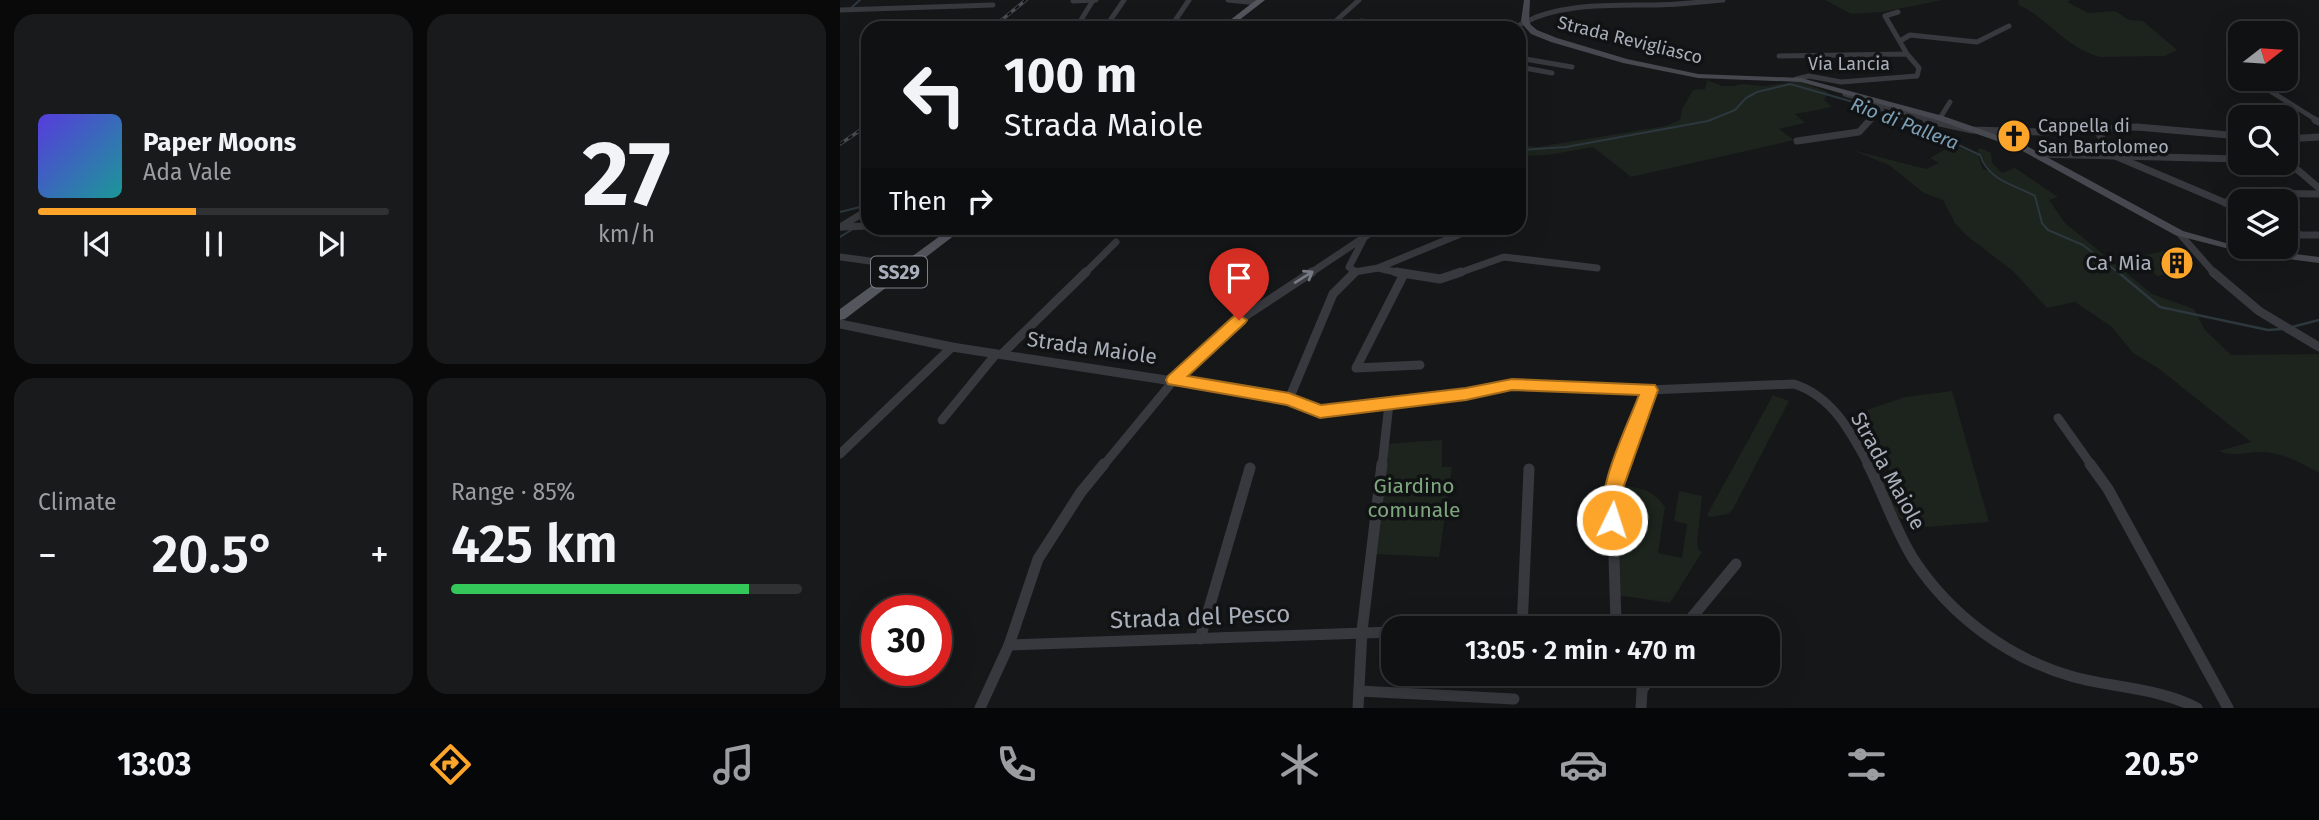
<!DOCTYPE html>
<meta charset="utf-8">
<style>
:root{--surface:#101113;--page:#191a1c;--text:#f1f3f6;--muted:#9c9da0;--line:#303133;--accent:#fda52a}
body{margin:0;font-family:"Fira Sans",sans-serif;background:var(--page);color:var(--text);height:100vh;display:flex;flex-direction:column;font-size:26px;white-space:nowrap}
*{box-sizing:border-box;margin:0}
p{font-size:23px;color:var(--muted)}
.icon{flex:none;width:38px;height:38px;fill:none;stroke:currentColor;stroke-width:2;stroke-linecap:round;stroke-linejoin:round}
.map{position:relative;flex:1;overflow:hidden}
.panel{display:flex;flex-direction:column;gap:14px;padding:14px;background:#09090a;width:840px}
.panel>*{flex:none}
.top-card{position:absolute;left:21px;top:21px;width:665px;height:214px;border-radius:21px;box-shadow:0 7px 28px #0002,0 0 0 2px var(--line);background:#101113;color:var(--text);overflow:hidden}
.needle{width:46px;rotate:73deg}
.tools{position:absolute;left:1388px;top:21px;display:grid;gap:14px}
.tools a{display:grid;place-items:center;width:70px;height:70px;border-radius:14px;background:var(--surface);box-shadow:0 7px 28px #0002,0 0 0 2px var(--line);font-size:35px}
.speed{position:absolute;left:21px;top:595px;display:flex;gap:14px;font-size:35px;font-weight:700;text-align:center}
.speed>*{display:grid;place-content:center;width:91px;height:91px;border-radius:50%;background:var(--surface);box-shadow:0 7px 28px #0002,0 0 0 2px var(--line);line-height:1}
.speed .limit{border:10px solid #d22;background:#fff;color:#111}
.pin{position:absolute;display:grid;place-items:center;width:60px;height:60px;color:#fff;margin:-72px -30px;border-radius:50% 50% 50% 0;rotate:-45deg;box-shadow:0 0 7px #0007}
.pin .icon{rotate:45deg}
.me{position:absolute;width:77px;margin:-38px;rotate:4deg;stroke-linejoin:round;filter:drop-shadow(0 0 5px #0008)}
.turn{display:flex;align-items:center;gap:24px;height:147px;padding:0 28px;font-size:32px}
.turn .icon{width:91px;height:91px;stroke-width:2.5}
.turn b{display:block;font-size:49px;line-height:60px}
.then{display:flex;align-items:center;height:66px;padding:0 28px;background:#0003;gap:14px;font-size:26px}
.big{font-size:52px;font-weight:600;line-height:1.1}
.panel .tile{flex:1;display:flex;flex-direction:column;justify-content:center;gap:10px;min-width:0;padding:0 24px;border-radius:21px;background:var(--page)}
.panel .dial{align-items:center;gap:0}
.dial b{font-size:91px;line-height:1}
.song{display:flex;align-items:center;gap:21px}
.cover{width:84px;height:84px;border-radius:10px;background:linear-gradient(135deg,hsl(250 70% 55%),hsl(180 70% 35%))}
.played{height:7px;border-radius:4px;background:linear-gradient(90deg,var(--accent) 45%,var(--line) 45%)}
.keys{display:flex;justify-content:space-around;direction:ltr}
.heat{display:flex;justify-content:space-between;align-items:center;font-size:38px;direction:ltr}
.charge{height:10px;border-radius:5px;background:linear-gradient(90deg,#34c759 85%,var(--line) 0)}
.panel .tiles{flex:1;display:grid;gap:14px;grid-template-columns:repeat(2,1fr)}
.trip{position:absolute;left:541px;top:616px;width:399px;height:70px;border-radius:21px;background:var(--surface);box-shadow:0 7px 28px #0002,0 0 0 2px var(--line);font-weight:600;line-height:70px;text-align:center}
.tab-bar{display:flex;height:112px;justify-content:space-around;align-items:center;background:#060708;color:var(--muted)}
.tab-bar .icon{width:49px;height:49px}
.tab-bar .selected{color:var(--accent)}
.tab-bar b{font-size:32px;color:var(--text)}
main{display:flex;flex:1;min-height:0}
.map>svg:first-child{display:block}
.green{fill:#1c241d}
.lines{fill:none;stroke-linecap:round;stroke-linejoin:round}
.stream-far1{stroke:#2c373e;stroke-width:2}
.stream{stroke:#2c373e;stroke-width:2.5}
.building{fill:#292a2d}
.street-far3{stroke:#37393e;stroke-width:5}
.street-far2{stroke:#37393e;stroke-width:7}
.street-far1{stroke:#37393e;stroke-width:9}
.street{stroke:#37393e;stroke-width:11}
.secondary{fill:#45484e;fill-rule:evenodd}
.primary{fill:#53565d;fill-rule:evenodd}
.rail-casing{stroke:#4a4d53;stroke-width:3.5}
.rail{stroke:#111214;stroke-width:2;stroke-dasharray:5;stroke-linecap:butt}
.oneway{stroke:#757a82}
.route{fill:#fda52a;stroke:#a46b1b;stroke-width:2}
.labels{text-anchor:middle;stroke-width:7;stroke-linejoin:round;paint-order:stroke}
.far-street-label{font-size:18px;fill:#a8afba;stroke:#111214}
.far-poi-label{font-size:18px;fill:#a8afba;stroke:#111214;text-anchor:start}
.far-water-label{font-size:19px;font-style:italic;fill:#7da0b7;stroke:#111214}
.shield{fill:#111214;stroke:#7b8088;stroke-width:2}
.shield-label{font-size:19px;font-weight:bold;fill:#a8afba}
.poi-label{font-size:21px;fill:#a8afba;stroke:#111214;text-anchor:end}
.street-label{font-size:21px;fill:#a8afba;stroke:#111214}
.park-label{font-size:21px;fill:#7ea67e;stroke:#111214}
.near-street-label{font-size:24px;fill:#a8afba;stroke:#111214}
</style>
<main>
<section class="panel">
<div class="tiles">
<div class="tile">
<div class="song"><i class="cover"></i><div><b>Paper Moons</b><p>Ada Vale</p></div></div>
<div class="played"></div>
<div class="keys"><svg class="icon" aria-label="previous" viewBox="0 0 24 24"><path d="M18 5L8 12l10 7zM5 5v14"/></svg><svg class="icon" aria-label="pause" viewBox="0 0 24 24"><path d="M8 5v14M16 5v14"/></svg><svg class="icon" aria-label="next" viewBox="0 0 24 24"><path d="M6 5l10 7-10 7zM19 5v14"/></svg></div>
</div>
<div class="tile dial"><b>27</b><p>km/h</p></div>
<div class="tile"><p>Climate</p>
<div class="heat"><a>−</a><b class="big">20.5°</b><a>+</a></div>
</div>
<div class="tile"><p>Range · 85%</p><b class="big">425 km</b><div class="charge"></div></div>
</div>
</section>
<div class="map">
<svg width="1479" height="708" viewBox="0 0 1479 708">
<rect width="100%" height="100%" fill="#161719"/>
<g class="green">
<path d="M985,0H1103L1042,12L1011,14Z"/>
<path d="M1178,0H1231L1227,2L1248,13L1275,11L1289,20L1303,21L1337,50L1325,56L1260,57C1226,48 1207,18 1179,5Z"/>
<path d="M867,80L882,86H893L902,84L926,86L958,81L988,92L984,100L992,107L955,114L965,123L939,129L954,140L791,177L753,147L708,155L679,156V144L697,147L826,126L840,120L842,109L853,90L865,89Z"/>
<path d="M1113,145L1138,155L1143,170H1150L1137,151L1140,148L1151,153L1152,163L1162,173L1175,168L1218,197L1209,200L1225,223L1312,294L1354,309L1365,330L1391,355L1479,354V473C1461,463 1444,453 1422,452C1408,452 1392,457 1379,451L1411,442L1318,368L1293,353L1272,327L1235,302L1207,308L1174,272L1126,235L1115,223L1103,200L1084,193L1049,165L1012,150L1086,169L1099,163L1090,158Z"/>
<path d="M1336,248L1345,259L1324,260L1335,273L1317,276L1298,257Z"/>
<path d="M1112,391L1149,522L1086,527L1059,518L1040,483L1048,475L1049,469L1012,415L1065,397Z"/>
<path d="M933,395L949,401L893,509L888,514L871,517L867,515Z"/>
<path d="M602,440V467H612L599,557L533,554L546,444Z"/>
<path d="M778,484C800,489 812,488 825,507L818,553L842,558L847,524L834,521L839,491L862,496L857,543L858,549L862,552L830,603L778,595L775,494Z"/>
</g>
<g class="lines">
<g class="stream-far1">
<path d="M11,8L20,0"/>
<path d="M679,150L726,147L868,121L895,110L906,98L917,92L950,84L1045,111L1140,155C1149,181 1173,184 1195,196L1202,223L1208,230L1243,245L1280,274"/>
<path d="M0,212L28,205"/>
<path d="M246,228C281,237 314,235 350,228"/>
<path d="M0,237L13,229"/>
</g>
<g class="stream">
<path d="M1278,272L1320,307L1428,330L1442,329"/>
<path d="M1452,327L1479,320"/>
</g>
</g>
<path class="building" d="M1323,259H1345L1354,269L1335,272Z"/>
<g class="lines">
<g class="street-far3">
<path d="M388,0L417,3"/>
<path d="M233,1L256,0"/>
<path d="M0,10L153,5"/>
<path d="M1058,12L1045,16L1067,54"/>
<path d="M236,28L252,2"/>
<path d="M265,28L284,0"/>
<path d="M330,28L349,0"/>
<path d="M488,28L519,0"/>
<path d="M517,28L522,21"/>
<path d="M675,28C711,3 770,5 812,5C836,5 860,2 883,0"/>
<path d="M1060,41L1070,35L1137,42L1169,26"/>
<path d="M939,56L1067,54L1079,68L1077,76L1001,82L969,76L956,79"/>
<path d="M679,58L732,67"/>
<path d="M679,67L712,73"/>
<path d="M1395,85L1427,89L1478,121"/>
<path d="M1005,94L1094,121"/>
<path d="M1100,118L1110,102"/>
<path d="M1029,121L1043,106"/>
</g>
<g class="street-far2">
<path d="M1086,120L1132,130L1201,132L1297,127L1400,136"/>
<path d="M1475,120L1479,122"/>
<path d="M1256,130L1275,156L1400,209"/>
<path d="M1446,139L1479,137"/>
<path d="M957,141L1019,132L1030,120"/>
<path d="M1195,154L1400,159"/>
<path d="M1446,160L1479,188"/>
<path d="M1385,203L1398,193L1479,194"/>
<path d="M0,227L28,210"/>
<path d="M2,227L28,226"/>
<path d="M63,228L112,232"/>
<path d="M1446,228L1461,235H1479"/>
<path d="M1339,233L1375,274"/>
<path d="M0,257L68,266"/>
<path d="M538,268L564,274"/>
<path d="M515,272L538,268L635,228"/>
<path d="M244,274L276,242"/>
<path d="M469,274L538,228"/>
<path d="M513,274L515,272L509,267L523,240"/>
<path d="M616,274L664,257L757,268"/>
</g>
<g class="street-far1">
<path d="M556,272L600,279L621,272"/>
<path d="M1373,272L1419,311L1479,347"/>
<path d="M564,274L516,368L580,365"/>
<path d="M0,324L112,347L449,399L480,411L626,394L672,384L809,390L954,384C992,396 1011,432 1029,466"/>
<path d="M162,354L246,272"/>
<path d="M449,399L493,294L515,272"/>
<path d="M1218,418L1252,466"/>
<path d="M102,420L156,354"/>
<path d="M0,454L112,347"/>
<path d="M263,466L334,380L399,320L472,272"/>
<path d="M542,466L549,404"/>
<path d="M782,466L809,390"/>
</g>
<g class="street">
<path d="M1028,464C1044,495 1055,530 1074,560C1111,616 1169,659 1234,677C1275,688 1319,688 1357,708"/>
<path d="M1250,464L1268,489L1388,708"/>
<path d="M776,622L772,494L783,464"/>
<path d="M682,628L689,469"/>
<path d="M756,628L802,620H848"/>
<path d="M843,628L896,564"/>
<path d="M360,639L410,468"/>
<path d="M169,645L553,632"/>
<path d="M802,690L813,674"/>
<path d="M519,691L674,699"/>
<path d="M140,708L169,645L198,559L241,492L264,464"/>
<path d="M518,708L522,631L542,464"/>
<path d="M801,708L803,674"/>
</g>
<path class="secondary" d="M684,0H690L689,21L691,25L697,30L717,38L787,59L858,74L961,78L1103,116L1183,144L1343,231L1400,247L1479,257V263L1409,254L1335,235L1177,148L1097,120L961,82L858,78L783,63L711,42L691,34L684,26L681,21Z"/>
<g class="primary">
<path d="M416,0H425L389,28H380Z"/>
<path d="M111,228H124L5,319L0,320V309Z"/>
</g>
<defs>
<g id="rail">
<path d="M152,28L186,0"/>
<path d="M0,144L28,125"/>
</g>
</defs>
<use href="#rail" class="rail-casing"/>
<use href="#rail" class="rail"/>
</g>
<defs><path id="oneway-shaft" d="M-6 0H5M1.5-3L5.5 0L1.5 3" fill="none" stroke-width="1.6" stroke-linecap="round" stroke-linejoin="round" transform="scale(1.75)"/></defs>
<use class="oneway" href="#oneway-shaft" transform="translate(464 277) rotate(-32)"/>
<path class="route" d="M399,315L407,320L405,323L348,376L449,393L481,405L626,388L672,379L815,385L818,390L781,494L782,520L779,526L772,528L766,526C751,497 788,425 799,395L672,390L626,400L480,418L447,405L328,384L326,380L328,376L394,316Z"/>
<defs>
<symbol id="church-disc" viewBox="-11 -11 22 22"><circle r="9.5" fill="#fda52a" stroke="#111214"/><path d="M-1.2-6h2.4v3.5h3.3v2.4h-3.3V6h-2.4V-.1h-3.3v-2.4h3.3Z" fill="#111"/></symbol>
<symbol id="building-disc" viewBox="-11 -11 22 22"><circle r="9.5" fill="#fda52a" stroke="#111214"/><path d="M-4-6H4V6H1V3H-1V6H-4ZM-2.5-4.3h1.7v1.8h-1.7ZM.8-4.3h1.7v1.8H.8ZM-2.5-1h1.7V.8h-1.7ZM.8-1h1.7V.8H.8Z" fill="#111"/></symbol>
</defs>
<g fill-rule="evenodd">
<use href="#church-disc" x="1155" y="117" width="38" height="38"/>
<use href="#building-disc" x="1318" y="244" width="38" height="38"/>
</g>
<g class="labels">
<g class="far-street-label">
<text transform="translate(790 40) rotate(14)" y="6">Strada Revigliasco</text>
<text x="1009" y="70">Via Lancia</text>
</g>
<g class="far-poi-label">
<text x="1198" y="132">Cappella di<tspan x="1198" dy="21">San Bartolomeo</tspan></text>
</g>
<g class="far-water-label">
<text transform="translate(1065 123) rotate(21)" y="7">Rio di Pallera</text>
</g>
<rect class="shield" x="31" y="256.5" width="56" height="31" rx="5"/>
<g class="shield-label">
<text x="59" y="279">SS29</text>
</g>
<g class="poi-label">
<text x="1312" y="270">Ca' Mia</text>
</g>
<g class="street-label">
<text transform="translate(252 348) rotate(8)" y="7">Strada Maiole</text>
<text transform="translate(1048 471) rotate(61)" y="7">Strada Maiole</text>
</g>
<g class="park-label">
<text x="574" y="493">Giardino<tspan x="574" dy="24">comunale</tspan></text>
</g>
<g class="near-street-label">
<text transform="translate(360 617) rotate(-2)" y="8">Strada del Pesco</text>
</g>
</g>
</svg>
<div class="tools">
<a><svg class="needle" viewBox="-14 -14 28 28"><path d="M0-13l5 13h-10z" fill="#e53935"/><path d="M0 13l5-13h-10z" fill="#9c9da0"/></svg></a>
<a><svg class="icon" aria-label="search" viewBox="0 0 24 24"><circle cx="10" cy="10" r="6"/><path d="M15 15l6 6"/></svg></a>
<a><svg class="icon" aria-label="layers" viewBox="0 0 24 24"><path d="M12 4l9 5-9 5-9-5zM3 14l9 5 9-5"/></svg></a>
</div>
<div class="speed"><div class="limit">30</div></div>
<div class="pin" style="left:399px;top:320px;background:#d93025"><svg class="icon" aria-label="arrive" viewBox="0 0 24 24"><path d="M6 21V4h12l-3 4 3 4H6"/></svg></div>
<svg class="me" style="left:772px;top:520px" viewBox="-20 -20 40 40"><circle r="17" fill="#fda52a" stroke="#fff" stroke-width="3"/><path d="M0-11L8 9 0 5-8 9z" fill="#fff"/></svg>
<div class="trip">13:05 · 2 min · 470 m</div>
<div class="top-card">
<div class="turn"><svg class="icon" aria-label="left" viewBox="0 0 24 24"><path d="M17 20v-9H6M10 6l-5 5 5 5"/></svg><div><b>100 m</b>Strada Maiole</div></div>
<div class="then">Then<svg class="icon" aria-label="right" viewBox="0 0 24 24"><path d="M7 20v-9h11M14 6l5 5-5 5"/></svg></div>
</div>
</div>
</main>
<nav class="tab-bar">
<b>13:03</b>
<svg class="icon selected" aria-label="directions" viewBox="0 0 24 24"><path d="M12 3l9 9-9 9-9-9zM9 14v-3h6M13 9l2 2-2 2"/></svg>
<svg class="icon" aria-label="music" viewBox="0 0 24 24"><path d="M9 18V5l10-2v13"/><circle cx="6" cy="18" r="3"/><circle cx="16" cy="16" r="3"/></svg>
<svg class="icon" aria-label="phone" viewBox="0 0 24 24"><path d="M5 4h4l2 5-3 2q2 4 5 5l2-3 5 2v4C11 20 4 13 5 4z"/></svg>
<svg class="icon" aria-label="climate" viewBox="0 0 24 24"><path d="M12 3v18M4 7l16 10M4 17L20 7"/></svg>
<svg class="icon" aria-label="car" viewBox="0 0 24 24"><path d="M5 17H2v-5l4-1 3-4h7l3 4 3 1v5h-3M9 17h6M6 11h13"/><circle cx="7" cy="17" r="2"/><circle cx="17" cy="17" r="2"/></svg>
<svg class="icon" aria-label="filters" viewBox="0 0 24 24"><path d="M4 7h16M4 17h16"/><circle cx="9" cy="7" r="2"/><circle cx="15" cy="17" r="2"/></svg>
<b>20.5°</b>
</nav>
